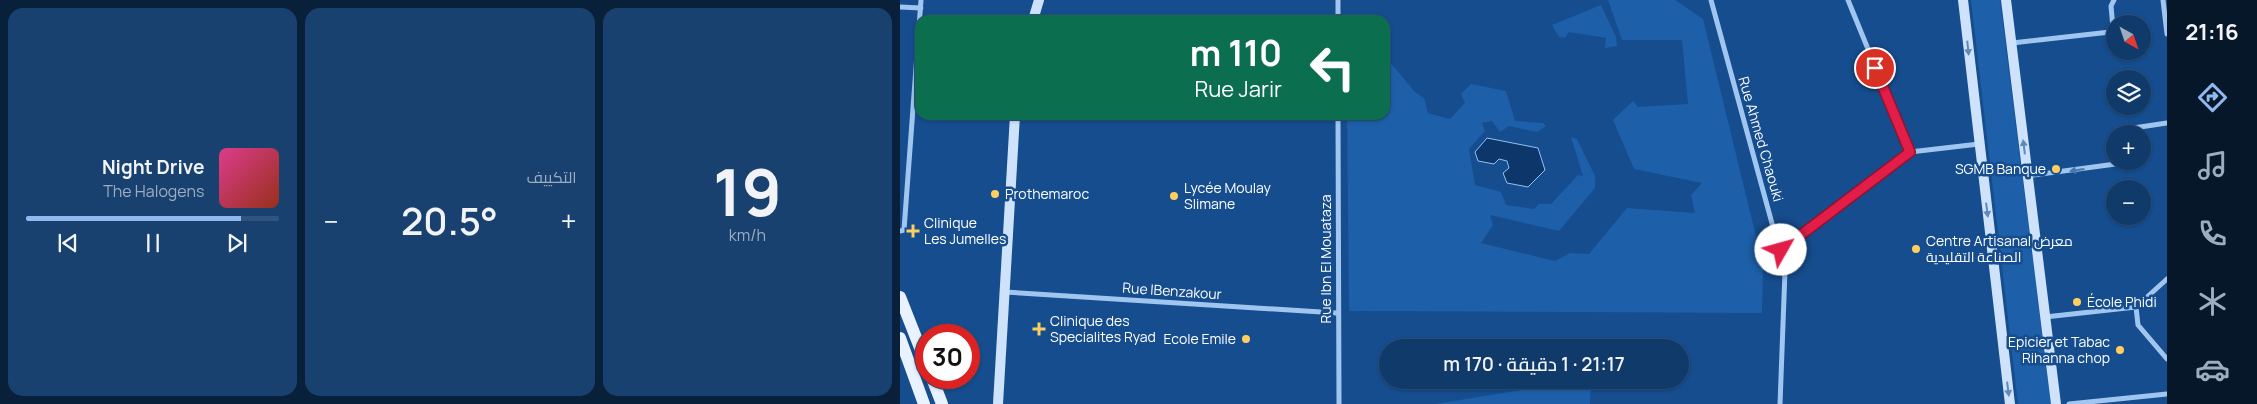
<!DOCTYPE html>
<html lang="ar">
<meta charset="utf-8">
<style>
:root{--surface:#103a6a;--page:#194170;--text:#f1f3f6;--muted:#9cadc1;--line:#30547e;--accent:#90b9f0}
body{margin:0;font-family:Manrope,Cairo,sans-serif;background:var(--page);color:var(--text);direction:rtl;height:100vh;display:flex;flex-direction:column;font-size:19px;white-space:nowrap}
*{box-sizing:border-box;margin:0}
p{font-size:16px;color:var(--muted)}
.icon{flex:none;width:28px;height:28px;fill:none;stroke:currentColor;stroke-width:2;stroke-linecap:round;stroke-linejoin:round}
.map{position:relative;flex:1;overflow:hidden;direction:ltr}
.details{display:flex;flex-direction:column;gap:8px;padding:8px;background:#09203a;width:900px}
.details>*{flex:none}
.hud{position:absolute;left:15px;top:15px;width:475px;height:105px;border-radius:15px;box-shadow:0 1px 4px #0004,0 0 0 1px var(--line);direction:rtl;background:#0b6e4f;color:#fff;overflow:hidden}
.needle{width:32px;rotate:140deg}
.fabs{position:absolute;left:1206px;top:15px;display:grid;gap:10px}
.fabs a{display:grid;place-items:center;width:45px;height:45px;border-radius:50%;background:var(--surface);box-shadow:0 1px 4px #0004,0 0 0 1px var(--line);font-size:25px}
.speed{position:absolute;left:15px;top:324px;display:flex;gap:10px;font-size:25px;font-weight:700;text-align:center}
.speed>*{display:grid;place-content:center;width:65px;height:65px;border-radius:50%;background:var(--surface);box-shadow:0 1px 4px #0004,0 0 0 1px var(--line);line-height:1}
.speed .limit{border:8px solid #d22;background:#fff;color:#111}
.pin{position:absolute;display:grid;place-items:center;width:42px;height:42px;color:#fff;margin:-21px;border:2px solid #fff;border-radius:50%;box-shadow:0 1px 5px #0007}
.me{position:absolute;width:55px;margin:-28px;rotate:52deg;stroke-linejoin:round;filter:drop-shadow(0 0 4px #0008)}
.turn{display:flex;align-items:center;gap:18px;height:105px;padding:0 25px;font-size:22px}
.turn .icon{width:65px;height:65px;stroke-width:2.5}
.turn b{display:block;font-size:35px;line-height:42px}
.big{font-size:38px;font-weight:600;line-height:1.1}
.details .card{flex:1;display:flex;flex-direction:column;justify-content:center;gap:8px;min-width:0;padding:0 18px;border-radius:15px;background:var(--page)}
.details .dial{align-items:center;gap:0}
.dial b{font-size:65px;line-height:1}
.song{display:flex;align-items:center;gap:15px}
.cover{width:60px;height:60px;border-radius:8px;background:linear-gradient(135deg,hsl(330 70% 55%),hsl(10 70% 35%))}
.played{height:5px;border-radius:2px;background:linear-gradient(90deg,var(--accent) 85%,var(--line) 85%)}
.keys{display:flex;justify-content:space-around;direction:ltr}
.heat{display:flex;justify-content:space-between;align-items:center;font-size:28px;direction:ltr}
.details .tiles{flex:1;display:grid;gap:8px;grid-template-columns:repeat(3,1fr)}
.trip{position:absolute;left:479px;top:339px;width:310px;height:50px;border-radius:25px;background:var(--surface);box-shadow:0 1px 4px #0004,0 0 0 1px var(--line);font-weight:600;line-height:50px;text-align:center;direction:rtl}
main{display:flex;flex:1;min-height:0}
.tab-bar{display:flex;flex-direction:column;width:90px;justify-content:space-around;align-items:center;background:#06172a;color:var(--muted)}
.tab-bar .icon{width:35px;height:35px}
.tab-bar .on{color:var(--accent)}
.tab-bar b{font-size:22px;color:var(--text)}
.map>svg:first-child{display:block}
.green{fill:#1d5fa8}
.water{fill:#0d376b;stroke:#92c1f3}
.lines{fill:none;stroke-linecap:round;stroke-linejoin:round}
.street{stroke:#a0c6f0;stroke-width:5}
.secondary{stroke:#cee3fb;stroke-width:10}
.primary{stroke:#e9f2ff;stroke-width:12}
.oneway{fill:#5f89ba}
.oneway2{fill:#4677b0}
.route-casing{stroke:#92132f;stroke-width:12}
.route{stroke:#e11d48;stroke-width:9}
.poi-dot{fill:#ffce5f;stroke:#154d8e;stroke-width:2}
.labels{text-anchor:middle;stroke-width:5;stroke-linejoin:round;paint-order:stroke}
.street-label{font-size:14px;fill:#fff;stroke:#154d8e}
.poi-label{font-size:14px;fill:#fff;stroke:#154d8e;text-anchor:start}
</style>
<main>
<nav class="tab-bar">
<b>21:16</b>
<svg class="icon on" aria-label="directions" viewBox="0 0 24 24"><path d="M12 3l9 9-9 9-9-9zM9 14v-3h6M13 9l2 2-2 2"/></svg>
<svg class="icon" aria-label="music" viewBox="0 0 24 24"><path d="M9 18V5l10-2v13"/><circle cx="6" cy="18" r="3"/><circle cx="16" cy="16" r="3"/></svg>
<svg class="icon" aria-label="phone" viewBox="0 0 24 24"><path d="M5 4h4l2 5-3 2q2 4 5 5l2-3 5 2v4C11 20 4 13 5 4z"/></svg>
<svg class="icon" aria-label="climate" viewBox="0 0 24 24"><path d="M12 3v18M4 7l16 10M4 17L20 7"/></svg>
<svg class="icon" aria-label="car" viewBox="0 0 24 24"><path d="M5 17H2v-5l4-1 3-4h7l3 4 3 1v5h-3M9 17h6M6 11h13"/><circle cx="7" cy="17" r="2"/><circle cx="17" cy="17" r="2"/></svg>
</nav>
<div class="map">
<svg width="1267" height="404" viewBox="0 0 1267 404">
<rect width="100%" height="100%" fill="#154d8e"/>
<g class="green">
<path d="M708,0H775L803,19L863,265L862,313L449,311L447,115H485V56L515,92L524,98L528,113L550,119L565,103L561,94L571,84L606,91L615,121L643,123L646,126L637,132L609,126L600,132L592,121L582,123L585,131L569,149L575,185L601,192L606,205L634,209L639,204H651L678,175L683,176L671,137L677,139L695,176V188L659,231L590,215L593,225L581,243L655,261L670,253L689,254L727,208L795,213L791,195L802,183L734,169L713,120L733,101L738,107L788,104L782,40H722Z"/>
<path d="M1071,0H1100L1151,404H1118Z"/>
<path d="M701,5L716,37L717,46L705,48L706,38L669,32L665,38L659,37L652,25Z"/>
<path d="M682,380H691L690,404H535Z"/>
</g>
<path class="water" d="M587,138L638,148L645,170L628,187L607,183L603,173L609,168L607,161L599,159L594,164L578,161L575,152Z"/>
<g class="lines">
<g class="street">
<path d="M811,0L885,271L880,404"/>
<path d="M948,0L1010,152"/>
<path d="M1263,0L1267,34"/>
<path d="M0,7L21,8"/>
<path d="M438,20V0"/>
<path d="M1112,43L1210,32L1213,28L1211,6L1214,0"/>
<path d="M438,115L439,404"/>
<path d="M1220,134V130L1267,123"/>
<path d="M1127,176L1223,163V161"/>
<path d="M0,231L4,230L21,0"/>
<path d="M881,250L1010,152L1079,144"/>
<path d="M105,292L437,313"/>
<path d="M1236,307L1238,325L1267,359"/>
<path d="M1145,317L1236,307L1267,279"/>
<path d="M1169,404L1267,394"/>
</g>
<g class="secondary">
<path d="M1063,0L1110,404"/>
<path d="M1106,0L1156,404"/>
<path d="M133,20L139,0"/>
<path d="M98,404L115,115"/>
</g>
<g class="primary">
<path d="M0,297L26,363"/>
<path d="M0,338L24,404"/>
<path d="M32,378L42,404"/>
</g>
</g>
<defs><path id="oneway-solid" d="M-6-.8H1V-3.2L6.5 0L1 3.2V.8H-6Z" transform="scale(1.25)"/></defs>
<g class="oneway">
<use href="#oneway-solid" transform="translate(1068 48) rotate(84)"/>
<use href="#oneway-solid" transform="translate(1124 147) rotate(-97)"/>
<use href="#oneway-solid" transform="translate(1087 210) rotate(83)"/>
<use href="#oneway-solid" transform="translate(1108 389) rotate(83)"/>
</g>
<use class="oneway2" href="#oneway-solid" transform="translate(1177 170) rotate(172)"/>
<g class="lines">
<defs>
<path id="route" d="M881,250L1010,152L975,68"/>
</defs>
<use href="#route" class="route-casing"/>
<use href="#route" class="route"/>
</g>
<g class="poi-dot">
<circle cx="1156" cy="169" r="5"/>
<circle cx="95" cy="194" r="5"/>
<circle cx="274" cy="196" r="5"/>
<path d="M10.5 223.5h5v5h5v5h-5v5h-5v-5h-5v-5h5z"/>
<circle cx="1016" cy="249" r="5"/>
<circle cx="1177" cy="302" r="5"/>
<path d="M136.5 321.5h5v5h5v5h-5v5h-5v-5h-5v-5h5z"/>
<circle cx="346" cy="339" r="5"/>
<circle cx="1220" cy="350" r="5"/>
</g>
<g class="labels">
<g class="street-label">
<text transform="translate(861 139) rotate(74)" y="5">Rue Ahmed Chaouki</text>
<text transform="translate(426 259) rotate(-90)" y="5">Rue Ibn El Mouataza</text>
<text transform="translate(272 291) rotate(4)" y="5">Rue IBenzakour</text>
</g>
<g class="poi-label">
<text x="1146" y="174" text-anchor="end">SGMB Banque</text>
<text x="284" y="193">Lycée Moulay<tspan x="284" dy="16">Slimane</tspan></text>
<text x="105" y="199">Prothemaroc</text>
<text x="24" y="228">Clinique<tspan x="24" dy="16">Les Jumelles</tspan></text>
<text x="1026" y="246">Centre Artisanal معرض<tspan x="1026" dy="16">الصناعة التقليدية</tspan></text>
<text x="1187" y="307">École Phidi</text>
<text x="150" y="326">Clinique des<tspan x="150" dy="16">Specialites Ryad</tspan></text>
<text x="336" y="344" text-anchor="end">Ecole Emile</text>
<text x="1210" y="347" text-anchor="end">Epicier et Tabac<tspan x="1210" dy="16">Rihanna chop</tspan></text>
</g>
</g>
</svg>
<div class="fabs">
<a><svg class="needle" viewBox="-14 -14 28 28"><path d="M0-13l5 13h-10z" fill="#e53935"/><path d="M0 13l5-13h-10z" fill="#9cadc1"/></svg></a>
<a><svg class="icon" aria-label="layers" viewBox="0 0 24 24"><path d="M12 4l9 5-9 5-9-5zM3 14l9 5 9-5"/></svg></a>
<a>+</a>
<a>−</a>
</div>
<div class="speed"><div class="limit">30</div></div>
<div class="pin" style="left:975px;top:68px;background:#d93025"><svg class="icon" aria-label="arrive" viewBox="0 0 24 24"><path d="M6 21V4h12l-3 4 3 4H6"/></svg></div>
<svg class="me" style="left:881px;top:250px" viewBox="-20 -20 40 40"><circle r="19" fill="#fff"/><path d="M0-13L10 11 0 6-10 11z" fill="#e11d48"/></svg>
<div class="trip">21:17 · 1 دقيقة · 170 m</div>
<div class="hud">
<div class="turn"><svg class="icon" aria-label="left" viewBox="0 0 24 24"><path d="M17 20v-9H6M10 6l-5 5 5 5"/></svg><div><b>110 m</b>Rue Jarir</div></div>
</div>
</div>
<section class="details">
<div class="tiles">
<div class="card dial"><b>19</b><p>km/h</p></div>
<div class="card"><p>التكييف</p>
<div class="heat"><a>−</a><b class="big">20.5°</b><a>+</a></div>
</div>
<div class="card">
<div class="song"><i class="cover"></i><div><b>Night Drive</b><p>The Halogens</p></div></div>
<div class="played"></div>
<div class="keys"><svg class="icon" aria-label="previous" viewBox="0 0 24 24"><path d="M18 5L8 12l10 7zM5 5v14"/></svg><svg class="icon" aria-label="pause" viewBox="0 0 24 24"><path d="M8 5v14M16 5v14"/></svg><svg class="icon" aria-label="next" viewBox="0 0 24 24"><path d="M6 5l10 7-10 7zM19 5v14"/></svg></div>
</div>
</div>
</section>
</main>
